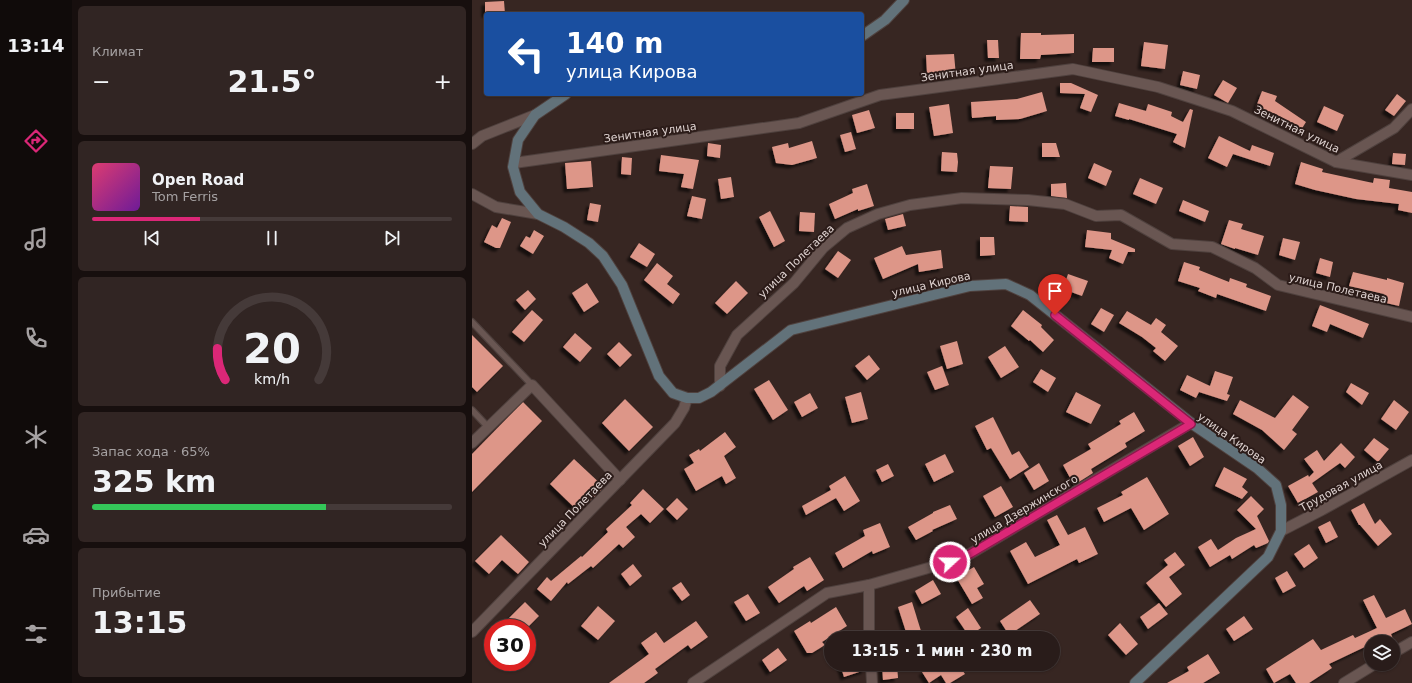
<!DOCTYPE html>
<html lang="ru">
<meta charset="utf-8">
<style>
:root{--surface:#291c1a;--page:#312523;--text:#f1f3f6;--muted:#a5a1a2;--line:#453a39;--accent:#db2777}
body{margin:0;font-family:"DejaVu Sans",sans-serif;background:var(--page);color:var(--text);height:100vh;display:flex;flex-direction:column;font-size:15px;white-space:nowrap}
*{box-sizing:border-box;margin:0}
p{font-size:13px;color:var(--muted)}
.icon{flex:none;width:22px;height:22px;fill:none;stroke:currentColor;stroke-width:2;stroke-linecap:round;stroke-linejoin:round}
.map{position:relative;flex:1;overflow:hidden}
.panel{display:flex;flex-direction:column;gap:6px;padding:6px;background:#170f0e;width:400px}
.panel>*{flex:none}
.guide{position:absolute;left:12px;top:12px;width:380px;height:84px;border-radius:4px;box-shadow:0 1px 3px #0004,0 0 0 1px var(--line);background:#1a4fa0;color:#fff;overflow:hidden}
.buttons{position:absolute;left:892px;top:635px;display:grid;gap:8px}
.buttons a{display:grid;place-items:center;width:36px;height:36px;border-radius:50%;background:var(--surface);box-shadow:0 1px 3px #0004,0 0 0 1px var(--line);font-size:20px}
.speed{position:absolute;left:12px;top:619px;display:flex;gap:8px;font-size:20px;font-weight:700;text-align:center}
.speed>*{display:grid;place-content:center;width:52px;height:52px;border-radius:50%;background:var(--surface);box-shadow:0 1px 3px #0004,0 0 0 1px var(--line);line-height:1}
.speed .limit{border:6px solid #d22;background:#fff;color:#111}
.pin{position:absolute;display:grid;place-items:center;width:34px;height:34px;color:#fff;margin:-41px -17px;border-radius:50% 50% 50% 0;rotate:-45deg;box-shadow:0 0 4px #0007}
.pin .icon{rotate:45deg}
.me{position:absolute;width:44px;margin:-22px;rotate:69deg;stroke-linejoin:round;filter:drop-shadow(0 0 3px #0008)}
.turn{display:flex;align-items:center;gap:14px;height:84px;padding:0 16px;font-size:18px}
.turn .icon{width:52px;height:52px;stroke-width:2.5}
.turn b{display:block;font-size:28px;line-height:34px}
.big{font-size:30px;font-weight:800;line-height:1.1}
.panel .widget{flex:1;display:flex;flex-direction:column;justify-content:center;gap:6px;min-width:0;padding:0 14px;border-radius:6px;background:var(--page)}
.panel .dial{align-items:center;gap:0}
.dial svg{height:104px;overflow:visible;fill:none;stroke:var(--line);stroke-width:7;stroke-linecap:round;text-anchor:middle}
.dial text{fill:var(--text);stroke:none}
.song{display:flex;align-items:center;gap:12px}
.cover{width:48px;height:48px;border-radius:6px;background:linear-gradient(135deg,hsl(340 70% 55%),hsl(280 70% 35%))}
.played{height:4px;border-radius:2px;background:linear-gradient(90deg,var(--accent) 30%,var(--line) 30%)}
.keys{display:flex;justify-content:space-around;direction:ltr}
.heat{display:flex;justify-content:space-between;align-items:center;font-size:22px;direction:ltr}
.charge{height:6px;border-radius:3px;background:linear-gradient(90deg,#34c759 65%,var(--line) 0)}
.trip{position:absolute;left:352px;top:631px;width:236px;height:40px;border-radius:20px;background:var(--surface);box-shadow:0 1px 3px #0004,0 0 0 1px var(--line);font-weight:800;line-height:40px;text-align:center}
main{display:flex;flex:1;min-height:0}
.tab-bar{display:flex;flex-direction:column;width:72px;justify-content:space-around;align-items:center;background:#100b0a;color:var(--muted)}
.tab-bar .icon{width:28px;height:28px}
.tab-bar .selected{color:var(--accent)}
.tab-bar b{font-size:18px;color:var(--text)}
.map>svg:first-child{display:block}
.building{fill:#dd9688;filter:url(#shadow)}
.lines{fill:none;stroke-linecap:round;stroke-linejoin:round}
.service-casing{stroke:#4f413e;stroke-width:8}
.minor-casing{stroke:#4f413e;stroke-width:12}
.secondary-casing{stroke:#4f413e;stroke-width:12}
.service{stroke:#695652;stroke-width:5.5}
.minor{stroke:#695652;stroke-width:10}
.secondary{stroke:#62727a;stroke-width:10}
.route-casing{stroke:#8e194d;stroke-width:10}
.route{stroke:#db2777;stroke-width:7}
.labels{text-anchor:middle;stroke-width:4;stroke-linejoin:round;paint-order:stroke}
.street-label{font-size:11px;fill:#dfd3d1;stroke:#2c1c19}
</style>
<main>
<nav class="tab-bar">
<b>13:14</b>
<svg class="icon selected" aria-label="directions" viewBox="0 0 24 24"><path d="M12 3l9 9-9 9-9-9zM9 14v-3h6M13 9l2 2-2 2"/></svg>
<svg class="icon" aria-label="music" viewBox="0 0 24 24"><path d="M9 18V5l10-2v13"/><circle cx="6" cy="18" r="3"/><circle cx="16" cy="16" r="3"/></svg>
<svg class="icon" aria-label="phone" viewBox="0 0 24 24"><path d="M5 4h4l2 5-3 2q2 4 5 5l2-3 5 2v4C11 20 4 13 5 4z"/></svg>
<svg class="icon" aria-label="climate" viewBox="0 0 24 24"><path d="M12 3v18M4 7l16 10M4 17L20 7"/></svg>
<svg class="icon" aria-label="car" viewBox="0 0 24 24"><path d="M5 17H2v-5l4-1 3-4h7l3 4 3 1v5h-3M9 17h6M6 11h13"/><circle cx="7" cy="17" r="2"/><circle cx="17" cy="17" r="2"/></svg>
<svg class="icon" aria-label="filters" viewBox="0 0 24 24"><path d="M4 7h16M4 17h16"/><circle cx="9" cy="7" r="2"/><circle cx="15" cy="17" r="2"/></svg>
</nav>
<section class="panel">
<div class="widget"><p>Климат</p>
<div class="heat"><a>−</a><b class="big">21.5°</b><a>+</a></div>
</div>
<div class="widget">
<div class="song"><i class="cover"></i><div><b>Open Road</b><p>Tom Ferris</p></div></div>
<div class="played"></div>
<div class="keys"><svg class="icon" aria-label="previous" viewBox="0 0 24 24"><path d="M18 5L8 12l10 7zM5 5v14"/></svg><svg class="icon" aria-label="pause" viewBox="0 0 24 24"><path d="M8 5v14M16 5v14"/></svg><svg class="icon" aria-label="next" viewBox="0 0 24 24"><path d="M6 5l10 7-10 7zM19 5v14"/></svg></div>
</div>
<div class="widget dial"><svg viewBox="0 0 100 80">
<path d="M14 69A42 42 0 1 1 86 69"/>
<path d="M14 69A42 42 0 0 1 8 45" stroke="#db2777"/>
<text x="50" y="56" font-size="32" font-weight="700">20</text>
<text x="50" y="72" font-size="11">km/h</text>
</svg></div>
<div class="widget"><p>Запас хода · 65%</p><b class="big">325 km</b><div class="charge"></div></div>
<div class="widget"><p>Прибытие</p><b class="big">13:15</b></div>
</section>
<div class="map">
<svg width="940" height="683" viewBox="0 0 940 683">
<defs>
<filter id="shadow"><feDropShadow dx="-3.5" dy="3.5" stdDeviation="1" flood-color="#0009"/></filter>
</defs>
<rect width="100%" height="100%" fill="#372622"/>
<g class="building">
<path d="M32,1L33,14H13V2Z"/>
<path d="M549,33H569V35L602,34V53L569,55L568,59H548Z"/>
<path d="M515,40H526L527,58H516Z"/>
<path d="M672,42L696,45L693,69L669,66Z"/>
<path d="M621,48H642V62H620Z"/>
<path d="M482,54L484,76L469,77L468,73H455L454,55Z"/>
<path d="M711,71L728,75L725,89L708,85Z"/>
<path d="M751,80L765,88L756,103L742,95Z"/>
<path d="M588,83H599L626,95L619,112L608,108L613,94L588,93Z"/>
<path d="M790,91L805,96L803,101L834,122L829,130L804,114L784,107Z"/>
<path d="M570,92L575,111L548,119L524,120V116L500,118L499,102L545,99Z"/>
<path d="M925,94L934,101L922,116L913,110Z"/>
<path d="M647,103L674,111L676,104L700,112L699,116L711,122L718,109L721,110L713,148L701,142L705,134L657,119V120L643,116Z"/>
<path d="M477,104L481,133L462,136L457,107Z"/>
<path d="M852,106L872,115L865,131L845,122Z"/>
<path d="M397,110L403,128L385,133L380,115Z"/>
<rect x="424" y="113" width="18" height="16"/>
<path d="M379,132L384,149L373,152L368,135Z"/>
<path d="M747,136L778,151L780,145L802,153L798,166L761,154L755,167L736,158Z"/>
<path d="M340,141L345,158L320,165L304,163L300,147L316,143L317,148Z"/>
<path d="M236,143L249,145L248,158L235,156Z"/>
<path d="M570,143H584L588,157H570Z"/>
<path d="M470,152L485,153L486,162L485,172L469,171Z"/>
<path d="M921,153L934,154L933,165L920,164Z"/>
<path d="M189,155L227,160L221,189L209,187L212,174L187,171Z"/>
<path d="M150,157L160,158L159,175L149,174Z"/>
<path d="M119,161L121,187L95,189L93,163Z"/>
<path d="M829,162L851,169L850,172L901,183L902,178L918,180L917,188L940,192V213L926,210L927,204L884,199L843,190L823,184Z"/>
<path d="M622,163L640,171L634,186L616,178Z"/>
<path d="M518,166L541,167L539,189L516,188Z"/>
<path d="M259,177L262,197L249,199L246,179Z"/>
<path d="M668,178L691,188L684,204L661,194Z"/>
<path d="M594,183L595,198L579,196V184Z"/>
<path d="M395,184L402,206L386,211V209L363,219L357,204L381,193L380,189Z"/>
<path d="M220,196L234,199L230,219L215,216Z"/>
<path d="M711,200L737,211L733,222L707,211Z"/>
<path d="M118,203L129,205L126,222L115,220Z"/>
<path d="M538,206L556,207V222L537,221Z"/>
<path d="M298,211L313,241L302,247L287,217Z"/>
<path d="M328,212L343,213L342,232L327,231Z"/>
<path d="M431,214L434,226L416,230L413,219Z"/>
<path d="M30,218L39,222L28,248H24L12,242L20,225L25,228Z"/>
<path d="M757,220L771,224L769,229L792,236L786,255L763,248V249L749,244Z"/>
<path d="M62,230L72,236L61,254L48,246L54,236L58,238Z"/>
<path d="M615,230L639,233V239L663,249V252H656L651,264L637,258L640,250L613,247Z"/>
<path d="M508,237H522L523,255L508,256Z"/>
<path d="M811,238L828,242L823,260L807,255Z"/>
<path d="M167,243L183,254L175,267L158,257Z"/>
<path d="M430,246L434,255L469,250L471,268L447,272L446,264L411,279L402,258Z"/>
<path d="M366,251L379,260L366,278L353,269Z"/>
<path d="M848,258L861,262L858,277L844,273Z"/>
<path d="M712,262L728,267L727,270L757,282L758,278L775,284L774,287L799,296L794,311L745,294L744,298L726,291L728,288L706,281Z"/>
<path d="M185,263L201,276L195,284L208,294L201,304L172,280Z"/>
<path d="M881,272L915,280V278L932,283L927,306L910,302L912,294L877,286Z"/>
<path d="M596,274L616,281L610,296L591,289Z"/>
<path d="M264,281L276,293L255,314L243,303Z"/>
<path d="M115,283L127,302L112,312L100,293Z"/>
<path d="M56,290L64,299L53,310L44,300Z"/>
<path d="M848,305L897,324L891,338L858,324L855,332L840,326Z"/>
<path d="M629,308L642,315L632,332L619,324Z"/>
<path d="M60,310L71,320L52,342L40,332Z"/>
<path d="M551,310L570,325L569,327L582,340L571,352L558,340L557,341L539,326Z"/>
<path d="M655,311L679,325L684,318L694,325L689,332L706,346L693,361L681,351L684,348L670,337L647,323Z"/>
<path d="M103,333L120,348L108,362L91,347Z"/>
<path d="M0,335L31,366L5,392L0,387Z"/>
<path d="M485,341L491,364L475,369L468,346Z"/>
<path d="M147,342L160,355L148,367L135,354Z"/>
<path d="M533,346L547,367L529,378L516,357Z"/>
<path d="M397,355L408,369L395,380L383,366Z"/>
<path d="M470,366L477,385L463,390L455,372Z"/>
<path d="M569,369L584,378L576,392L561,382Z"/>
<path d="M743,371L761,377L755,394L758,395L755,401L727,392L724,398L708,390L715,375L738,386Z"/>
<path d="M297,380L316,410L301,420L282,389Z"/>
<path d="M879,383L897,393L890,405L874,392Z"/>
<path d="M389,392L396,419L380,423L373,397Z"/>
<path d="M604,392L629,405L619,424L594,412Z"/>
<path d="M338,393L346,408L330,417L322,402Z"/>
<path d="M821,395L837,407L820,430L825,434L812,450L790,430L761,414L768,400L803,418Z"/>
<path d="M153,399L181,427L157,451L130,423Z"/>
<path d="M922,400L937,412L924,430L909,419Z"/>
<path d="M51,402L70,421L0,492V454Z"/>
<path d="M662,412L673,431L653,443L655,447L619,469L621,473L602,485L591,465L619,449L616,444L649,424L647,421Z"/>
<path d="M521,417L540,455L547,451L557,467L538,479L519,448L515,450L503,426Z"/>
<path d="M253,432L264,447L252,456L264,478L254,484L250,476L224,491L212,469L222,463L217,455L227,449L228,451Z"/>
<path d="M721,437L732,457L718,466L706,446Z"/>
<path d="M902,438L917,449L906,462L892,450Z"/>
<path d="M869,443L883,457L873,468L868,463L840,483L846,492L826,503L816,486L836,475L837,477L842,472L832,459L845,450L852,461Z"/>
<path d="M473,454L482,472L462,482L453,464Z"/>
<path d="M102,459L132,487L107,512L78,484Z"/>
<path d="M567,463L577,481L562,490L552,473Z"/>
<path d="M416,464L422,476L410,482L404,470Z"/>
<path d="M752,467L775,479L770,487L776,492L770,499L743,486Z"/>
<path d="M373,476L388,501L372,511L364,498L334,515L330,506L359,490L357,486Z"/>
<path d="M675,477L697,514L672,530L659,508L632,522L625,508L651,495L649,492Z"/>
<path d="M529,486L541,507L523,517L511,496Z"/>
<path d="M171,489L192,509L178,523L169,514L154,527L163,537L151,548L147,544L121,568L119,566L96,584L95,582L79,601L65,589L75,577L79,581L109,556L110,557L136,532L134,529L160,505L158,503Z"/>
<path d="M779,496L792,509L785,516L797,541L796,543L784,548L782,545L760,559L758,555L738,567L726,547L739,539L746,550L764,538L784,529L765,510Z"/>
<path d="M205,498L216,509L205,520L194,509Z"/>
<path d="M892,503L903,524L908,519L920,534L906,546L888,525H887L879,510Z"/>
<path d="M478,505L485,519L460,530L461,531L444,540L436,527L461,513V512Z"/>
<path d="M585,515L596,535L613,527L626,554L607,563L605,559L556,584L538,551L554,542L563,557L588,545L575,520Z"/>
<path d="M858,521L866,537L854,543L846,527Z"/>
<path d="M408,523L418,547L401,554L400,551L371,568L363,553L393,536L391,530Z"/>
<path d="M29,535L57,562L46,574L30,560L17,574L3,561Z"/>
<path d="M837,544L846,558L832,568L822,554Z"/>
<path d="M703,552L713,565L697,577L710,594L694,607L674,583L696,565L692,560Z"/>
<path d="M338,557L352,580L335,591L332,586L307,603L296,587L322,569L321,567Z"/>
<path d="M161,564L170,576L158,586L149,574Z"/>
<path d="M502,567L512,584L505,588L511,598L500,604L484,577Z"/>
<path d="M815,571L824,586L811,593L803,578Z"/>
<path d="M461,580L469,594L450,604L443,591Z"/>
<path d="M209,582L218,595L210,601L200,588Z"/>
<path d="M276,594L288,613L274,621L262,602Z"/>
<path d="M902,595L914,618L933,609L940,624L919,634L921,639L914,642H899V644L857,664L860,668L837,683H824L818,674L802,683L794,669L841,639L849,650L881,635L883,638L905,628L891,600Z"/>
<path d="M558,600L568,614L537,635L528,621Z"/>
<path d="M53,602L67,616L55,628H46L36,619Z"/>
<path d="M440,602L449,631L435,635L426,607Z"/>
<path d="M687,603L696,614L676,629L668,617Z"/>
<path d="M126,606L143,621L126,640L109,626Z"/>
<path d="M364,607L375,626L350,642L353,645L340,653H335L322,631L338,621L339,623Z"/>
<path d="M496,608L509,628L497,636L484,617Z"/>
<path d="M772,616L781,629L762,641L754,629Z"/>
<path d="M224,621L236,637L219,649L216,645L183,669L186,673L172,683H137L177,654L169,643L184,632L192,643Z"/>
<path d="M648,623L666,644L654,655L636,635Z"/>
<path d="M306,648L315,660L298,672L290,660Z"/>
<path d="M736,654L748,673L731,683H695L717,671L715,667Z"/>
<path d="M368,664H393V670L372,677Z"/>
<path d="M410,664H425L426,678L411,680Z"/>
<path d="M463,664H486L493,674L478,683H474L469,675L457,683L450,672Z"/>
</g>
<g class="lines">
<defs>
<g id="service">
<path d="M0,322L60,385"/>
<path d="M0,410L16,427"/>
</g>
<g id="minor">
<path d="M0,144L10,136L63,115"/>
<path d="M864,162L922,128L940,109"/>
<path d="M42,163L327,123L408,95L601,69L686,87L760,111L864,162L940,175"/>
<path d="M0,194L24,207L66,214"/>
<path d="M248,386V366L265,335L322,283L351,248L375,228L406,214L438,205L490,198L556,200L593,204L624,216L649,215L700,244L740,247L783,268L806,285L940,317"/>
<path d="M0,443L60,385L148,480"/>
<path d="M809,531L850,510L940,460"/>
<path d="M397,585V638"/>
<path d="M0,632L203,423L212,408L215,398"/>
<path d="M921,653L940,642"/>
<path d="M399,664L400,683"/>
<path d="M221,683L355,593L397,585L491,558L719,423"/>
<path d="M872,683L903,664"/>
</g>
<g id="secondary">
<path d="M390,36L413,20L432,0"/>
<path d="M94,94L63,115L46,140L41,167L48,192L66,214L92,227L117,243L131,256L150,285L187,376L201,393L215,398H227L239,392L319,330L498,286L534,284L558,295L719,423L785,468L804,485L809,505V531L796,557L663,683"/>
</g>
</defs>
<use href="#service" class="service-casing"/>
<use href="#minor" class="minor-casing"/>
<use href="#secondary" class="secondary-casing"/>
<use href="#service" class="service"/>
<use href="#minor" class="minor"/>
<use href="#secondary" class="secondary"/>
</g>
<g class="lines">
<defs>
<path id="route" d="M478,562L491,558L719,424L583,315"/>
</defs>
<use href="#route" class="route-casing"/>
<use href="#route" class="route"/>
</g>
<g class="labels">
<g class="street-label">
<text transform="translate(495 71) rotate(-8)" y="4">Зенитная улица</text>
<text transform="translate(825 129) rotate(26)" y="4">Зенитная улица</text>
<text transform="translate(178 132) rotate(-8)" y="4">Зенитная улица</text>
<text transform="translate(324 261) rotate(-44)" y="4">улица Полетаева</text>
<text transform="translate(459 284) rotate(-13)" y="4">улица Кирова</text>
<text transform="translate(866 288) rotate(13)" y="4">улица Полетаева</text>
<text transform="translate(760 438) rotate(35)" y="4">улица Кирова</text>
<text transform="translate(869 486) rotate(-29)" y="4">Трудовая улица</text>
<text transform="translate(103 509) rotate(-46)" y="4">улица Полетаева</text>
<text transform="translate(552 509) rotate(-31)" y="4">улица Дзержинского</text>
</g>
</g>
</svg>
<div class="buttons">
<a><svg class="icon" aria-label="layers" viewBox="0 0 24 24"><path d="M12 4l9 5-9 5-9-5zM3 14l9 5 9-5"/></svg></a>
</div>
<div class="speed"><div class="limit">30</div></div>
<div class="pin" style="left:583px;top:315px;background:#d93025"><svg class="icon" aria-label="arrive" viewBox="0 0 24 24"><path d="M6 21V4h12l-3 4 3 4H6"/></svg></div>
<svg class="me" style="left:478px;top:562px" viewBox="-20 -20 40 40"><circle r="17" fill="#db2777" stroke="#fff" stroke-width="3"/><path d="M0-11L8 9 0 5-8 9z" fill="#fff"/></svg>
<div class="trip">13:15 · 1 мин · 230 m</div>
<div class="guide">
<div class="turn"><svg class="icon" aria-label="left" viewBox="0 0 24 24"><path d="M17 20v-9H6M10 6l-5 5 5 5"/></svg><div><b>140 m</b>улица Кирова</div></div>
</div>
</div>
</main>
